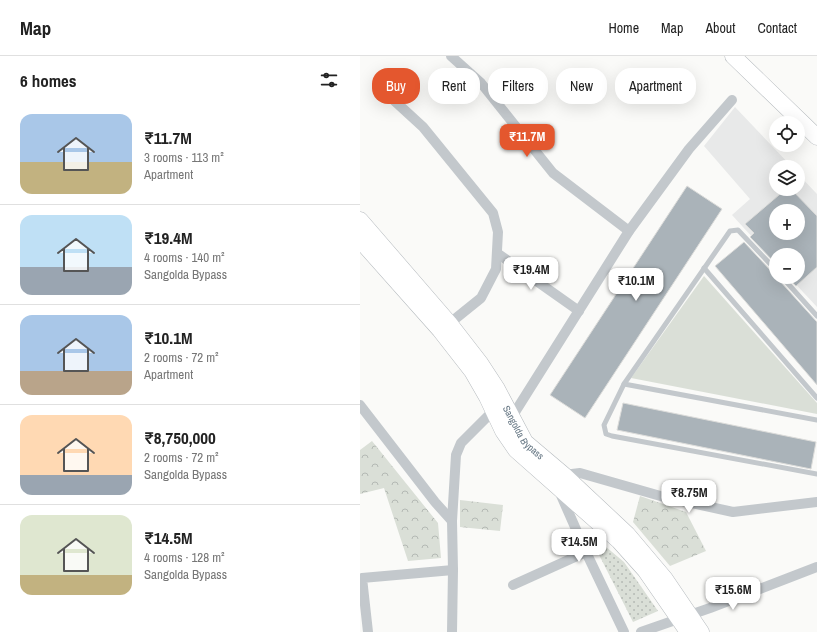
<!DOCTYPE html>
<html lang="en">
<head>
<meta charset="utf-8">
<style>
	:root { --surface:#fff; --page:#f6f6f6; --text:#222; --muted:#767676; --line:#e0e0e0; --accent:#e4572e }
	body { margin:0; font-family:"Archivo Narrow",sans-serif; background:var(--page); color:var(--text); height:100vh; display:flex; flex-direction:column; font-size:15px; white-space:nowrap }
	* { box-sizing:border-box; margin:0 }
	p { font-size:13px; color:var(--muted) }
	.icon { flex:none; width:22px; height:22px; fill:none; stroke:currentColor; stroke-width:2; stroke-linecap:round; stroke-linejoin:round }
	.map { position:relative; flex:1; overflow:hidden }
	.sheet { display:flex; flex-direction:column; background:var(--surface); width:360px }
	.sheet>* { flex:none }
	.top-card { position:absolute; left:12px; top:12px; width:380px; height:36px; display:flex; gap:8px }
	.tools { position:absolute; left:409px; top:60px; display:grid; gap:8px }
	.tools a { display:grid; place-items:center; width:36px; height:36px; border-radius:50%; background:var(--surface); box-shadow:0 4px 16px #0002; font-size:20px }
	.price { position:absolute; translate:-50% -34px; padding:0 9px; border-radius:8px; background:#fff; color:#222; font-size:13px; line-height:26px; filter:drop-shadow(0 1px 2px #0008) }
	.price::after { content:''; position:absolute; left:50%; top:24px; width:12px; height:9px; margin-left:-6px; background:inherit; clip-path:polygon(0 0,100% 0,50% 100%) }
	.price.on { background:var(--accent); color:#fff }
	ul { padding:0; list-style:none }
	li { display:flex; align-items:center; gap:12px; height:100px; padding:0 20px }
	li+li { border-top:1px solid var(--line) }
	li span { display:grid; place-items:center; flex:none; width:112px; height:80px; border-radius:12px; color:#555 }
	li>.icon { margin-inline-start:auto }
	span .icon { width:48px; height:48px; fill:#fffc; stroke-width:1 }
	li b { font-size:17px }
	h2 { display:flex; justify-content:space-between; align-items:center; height:48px; padding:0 20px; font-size:17px }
	.chip { padding:0 14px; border-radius:16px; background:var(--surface); box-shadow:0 4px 16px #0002; font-size:14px; line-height:36px }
	.chip.on { background:var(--accent); color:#fff }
	header { display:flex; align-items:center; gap:24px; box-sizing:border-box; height:56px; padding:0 20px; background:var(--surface); border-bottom:1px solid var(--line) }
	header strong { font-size:19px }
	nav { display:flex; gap:22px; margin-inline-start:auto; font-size:14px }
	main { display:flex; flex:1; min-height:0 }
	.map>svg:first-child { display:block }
	.built { fill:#e8e9e9; fill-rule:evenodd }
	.grass { fill:url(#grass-dots) }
	.forest { fill:url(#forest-crowns) }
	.garden { fill:#dadfd7 }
	.building { fill:#aab3b9; stroke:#dcdcda; fill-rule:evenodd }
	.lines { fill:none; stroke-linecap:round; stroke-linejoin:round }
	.primary-casing { stroke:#b5babe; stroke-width:17 }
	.trunk-casing { stroke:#b4b9bd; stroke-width:17 }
	.service { stroke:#c3c8cc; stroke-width:5 }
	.minor { stroke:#c3c8cc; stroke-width:10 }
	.primary { stroke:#fff; stroke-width:16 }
	.trunk { stroke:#fff; stroke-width:16 }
	.labels { text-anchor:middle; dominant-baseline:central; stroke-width:4; stroke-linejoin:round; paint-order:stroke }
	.street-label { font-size:10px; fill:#657683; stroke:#fff }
</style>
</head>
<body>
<header>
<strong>Map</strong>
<nav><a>Home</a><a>Map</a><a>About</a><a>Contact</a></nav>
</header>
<main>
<section class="sheet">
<h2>6 homes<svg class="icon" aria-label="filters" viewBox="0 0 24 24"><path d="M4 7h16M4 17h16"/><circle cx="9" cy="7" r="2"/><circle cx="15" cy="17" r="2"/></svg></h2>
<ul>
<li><span style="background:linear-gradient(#a9c7e8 60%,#c2b280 0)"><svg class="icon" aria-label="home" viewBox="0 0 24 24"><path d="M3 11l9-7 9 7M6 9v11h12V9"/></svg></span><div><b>₹11.7M</b><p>3 rooms · 113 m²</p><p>Apartment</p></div></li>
<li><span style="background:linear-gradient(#bfe0f5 65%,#9aa5b1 0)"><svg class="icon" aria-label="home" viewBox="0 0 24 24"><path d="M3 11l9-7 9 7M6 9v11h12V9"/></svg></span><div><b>₹19.4M</b><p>4 rooms · 140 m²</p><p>Sangolda Bypass</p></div></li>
<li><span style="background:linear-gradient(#a9c7e8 70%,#b9a48a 0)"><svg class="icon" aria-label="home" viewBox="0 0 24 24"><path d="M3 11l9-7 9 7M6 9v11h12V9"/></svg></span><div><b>₹10.1M</b><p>2 rooms · 72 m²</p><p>Apartment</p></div></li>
<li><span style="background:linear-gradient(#ffd9b3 75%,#9aa5b1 0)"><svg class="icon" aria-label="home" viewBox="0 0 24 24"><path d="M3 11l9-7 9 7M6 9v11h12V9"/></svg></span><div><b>₹8,750,000</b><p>2 rooms · 72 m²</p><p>Sangolda Bypass</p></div></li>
<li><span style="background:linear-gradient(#dfe7d0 75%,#c2b280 0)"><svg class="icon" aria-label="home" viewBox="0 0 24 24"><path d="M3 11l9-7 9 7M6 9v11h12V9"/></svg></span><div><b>₹14.5M</b><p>4 rooms · 128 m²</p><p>Sangolda Bypass</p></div></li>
</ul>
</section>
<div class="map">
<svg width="457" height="576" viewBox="0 0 457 576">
	<defs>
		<pattern id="grass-dots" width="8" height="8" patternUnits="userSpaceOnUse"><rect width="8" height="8" fill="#dadfd7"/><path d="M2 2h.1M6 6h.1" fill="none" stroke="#b4b9b4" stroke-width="1.8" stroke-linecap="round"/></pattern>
		<pattern id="forest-crowns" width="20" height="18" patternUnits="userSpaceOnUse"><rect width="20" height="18" fill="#dadfd7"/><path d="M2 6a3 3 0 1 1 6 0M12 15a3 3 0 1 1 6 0" fill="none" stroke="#b4b9b4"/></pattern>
	</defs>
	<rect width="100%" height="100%" fill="#fafaf8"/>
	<path class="built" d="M375,51L432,111H416V133H438V118L457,138V251L429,221H438V199H416V207L372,159L390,143L344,90ZM416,155H438V177H416Z"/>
	<polygon class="grass" points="227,475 264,506 298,555 273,566"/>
	<g class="forest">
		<polygon points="12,385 78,467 81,502 48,505 24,432 0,438 0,394"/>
		<polygon points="280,440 326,456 346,495 310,510 273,466"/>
		<polygon points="100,444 143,449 140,475 100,471"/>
	</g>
	<polygon class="garden" points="344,220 457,347 457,358 271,322"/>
	<g class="building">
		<polygon points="327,130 362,153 225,362 190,339"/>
		<path d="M426,133H431L457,160V211L436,230L427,221H438V199H416V208L390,181L394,177L385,168ZM416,155H438V177H416Z"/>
		<polygon points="384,186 413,217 416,218 416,221 418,221 419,224 457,266 457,329 355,210"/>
		<polygon points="263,347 456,386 451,413 257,374"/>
	</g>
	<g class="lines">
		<defs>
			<g id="primary">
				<path id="s1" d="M0,164L89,267L120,307L137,333L165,386L204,419L267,478L305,523L341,576"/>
			</g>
			<g id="trunk">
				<polyline points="373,0 457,81"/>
				<polyline points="0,184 80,274 112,315 127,341 143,375 156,394 259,485 285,514 328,576"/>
			</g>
		</defs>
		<use href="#primary" class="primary-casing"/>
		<use href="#trunk" class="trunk-casing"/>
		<g class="service">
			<polyline points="344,212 457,342"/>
			<polyline points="416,214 378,174 370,175 264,328 244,369 246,378 252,380 457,418"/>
			<polyline points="422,221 457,260"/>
			<polyline points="264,328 457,364"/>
		</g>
		<g class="minor">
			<polyline points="91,0 121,27 193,117 269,175"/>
			<polyline points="27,38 63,71 133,157 138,176 136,213 121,242 85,271"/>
			<polyline points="137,197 219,255"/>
			<polyline points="0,349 75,446 92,465"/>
			<polyline points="150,364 269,175 329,93 372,44"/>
			<polyline points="203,420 204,419 220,417 304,441 373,456 457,446"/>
			<polyline points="200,437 226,496 264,576"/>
			<polyline points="153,529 226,496"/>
			<polyline points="8,576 2,522 93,514"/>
			<polyline points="92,576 93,514 92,465 96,399 101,387 133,355"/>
			<polyline points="281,576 350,552 457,511"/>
		</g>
		<use href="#primary" class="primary"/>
		<use href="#trunk" class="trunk"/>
	</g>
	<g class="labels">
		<g class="street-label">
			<text stroke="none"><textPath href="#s1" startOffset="269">Sangolda Bypass</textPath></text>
		</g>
	</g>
</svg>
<div class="tools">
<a><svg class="icon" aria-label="locate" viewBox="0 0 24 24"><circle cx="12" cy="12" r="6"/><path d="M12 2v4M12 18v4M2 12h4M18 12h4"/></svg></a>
<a><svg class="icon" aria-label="layers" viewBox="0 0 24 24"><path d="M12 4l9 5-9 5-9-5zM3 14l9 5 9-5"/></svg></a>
<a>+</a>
<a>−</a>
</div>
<b class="price on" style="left:167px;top:102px">₹11.7M</b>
<b class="price" style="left:171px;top:235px">₹19.4M</b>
<b class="price" style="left:276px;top:246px">₹10.1M</b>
<b class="price" style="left:329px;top:458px">₹8.75M</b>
<b class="price" style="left:219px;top:507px">₹14.5M</b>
<b class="price" style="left:373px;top:555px">₹15.6M</b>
<div class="top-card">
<a class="chip on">Buy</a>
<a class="chip">Rent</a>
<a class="chip">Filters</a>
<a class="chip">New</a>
<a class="chip">Apartment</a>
</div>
</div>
</main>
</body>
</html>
